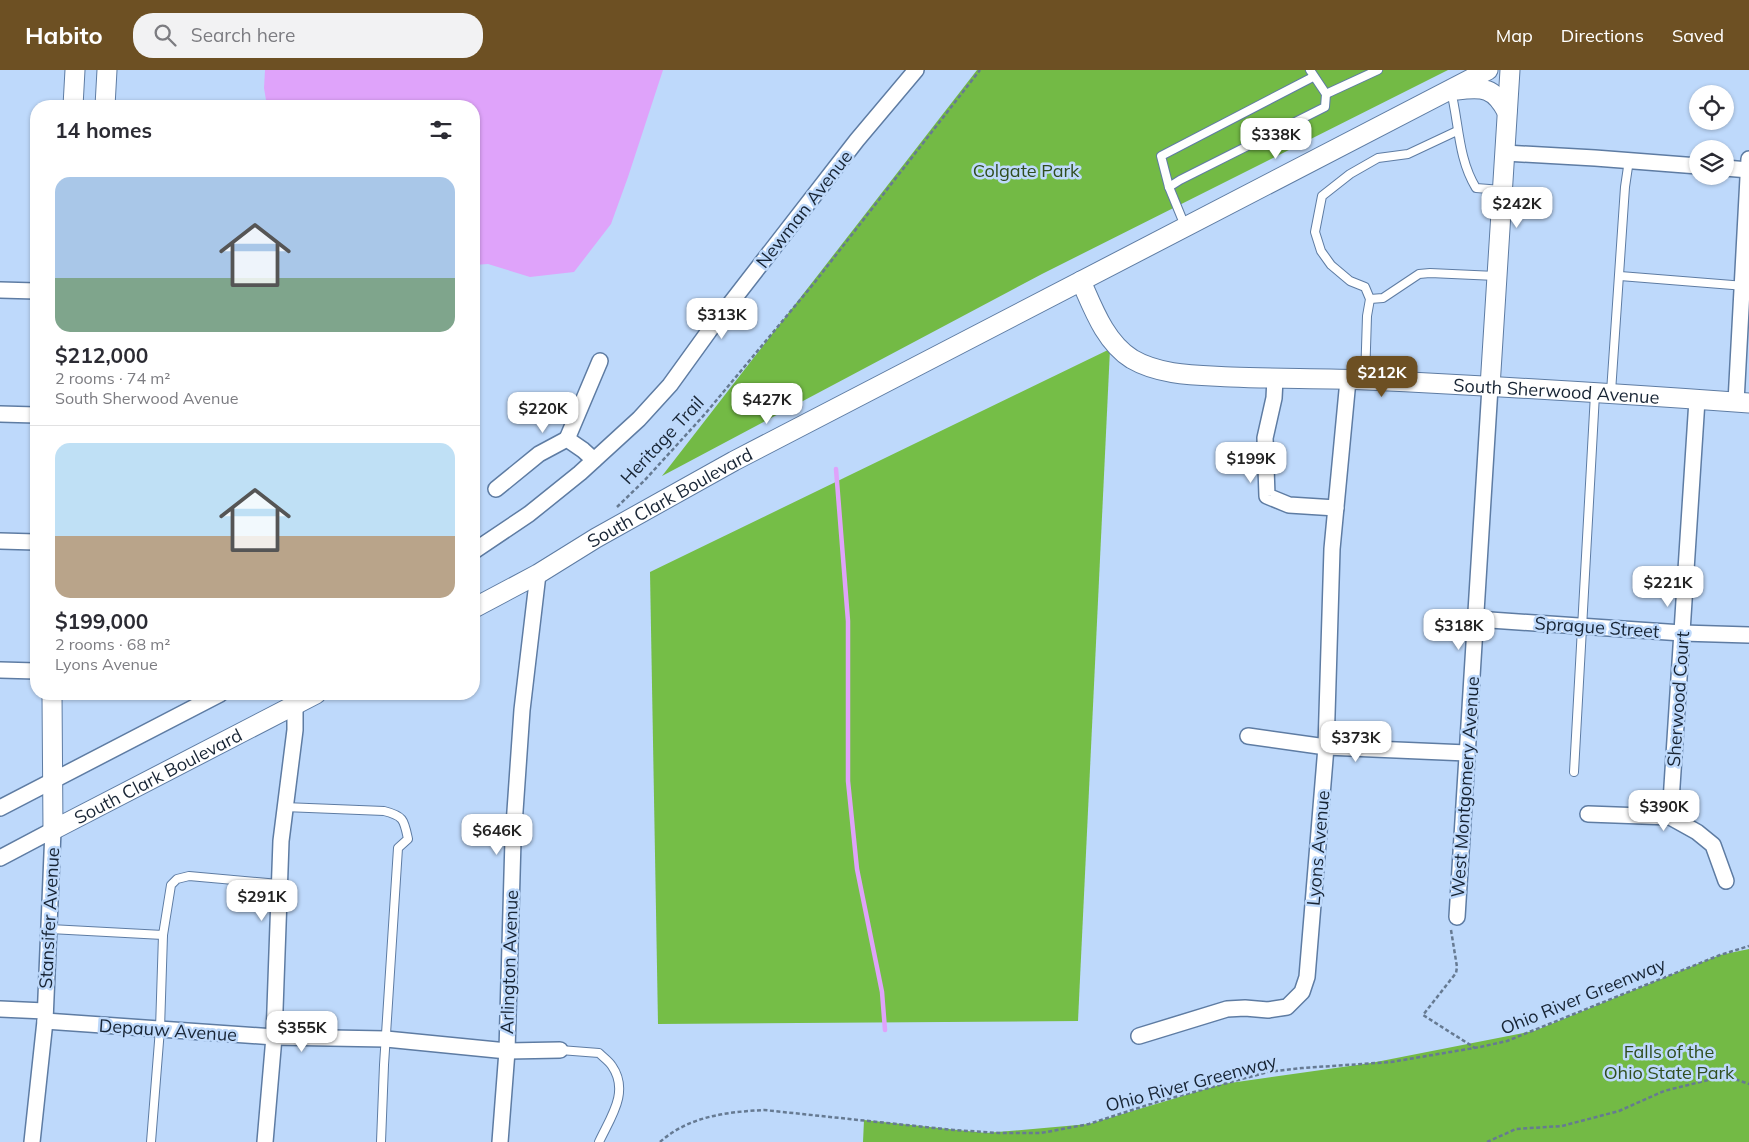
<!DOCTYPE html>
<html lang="en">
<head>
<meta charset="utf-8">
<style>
	:root { --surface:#fff; --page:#f2f2f3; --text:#2b2b33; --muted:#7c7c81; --line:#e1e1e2; --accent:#6d5023 }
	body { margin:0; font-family:Mulish,sans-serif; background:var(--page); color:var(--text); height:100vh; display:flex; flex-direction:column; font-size:19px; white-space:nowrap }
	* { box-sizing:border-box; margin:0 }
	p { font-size:16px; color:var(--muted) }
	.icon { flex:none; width:28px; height:28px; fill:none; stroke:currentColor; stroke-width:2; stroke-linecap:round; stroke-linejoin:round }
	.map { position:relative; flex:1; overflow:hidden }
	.panel { position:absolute; left:30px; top:30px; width:450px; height:600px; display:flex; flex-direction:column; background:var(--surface); border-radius:20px; box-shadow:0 1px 4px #0004 }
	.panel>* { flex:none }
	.fabs { position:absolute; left:1689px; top:15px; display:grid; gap:10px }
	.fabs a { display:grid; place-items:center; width:45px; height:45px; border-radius:50%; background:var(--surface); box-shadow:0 1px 4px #0004; font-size:25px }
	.price { position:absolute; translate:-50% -42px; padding:0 11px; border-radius:10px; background:#fff; color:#222; font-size:16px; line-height:32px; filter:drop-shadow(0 1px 2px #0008) }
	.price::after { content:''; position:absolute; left:50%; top:30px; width:15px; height:11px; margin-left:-8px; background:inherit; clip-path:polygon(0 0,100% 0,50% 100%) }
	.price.selected { background:var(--accent); color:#fff }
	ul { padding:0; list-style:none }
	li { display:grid; align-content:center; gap:10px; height:265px; padding:0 25px }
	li+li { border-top:1px solid var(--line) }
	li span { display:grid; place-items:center; height:155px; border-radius:15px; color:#555 }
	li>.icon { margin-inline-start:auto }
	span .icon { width:90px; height:90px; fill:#fffc; stroke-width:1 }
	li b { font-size:21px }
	h2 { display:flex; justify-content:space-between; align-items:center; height:60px; padding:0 25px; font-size:21px }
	header { display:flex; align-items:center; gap:30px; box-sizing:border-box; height:70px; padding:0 25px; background:var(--accent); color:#fff }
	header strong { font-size:24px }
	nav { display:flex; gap:28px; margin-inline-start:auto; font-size:18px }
	.search { width:350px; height:45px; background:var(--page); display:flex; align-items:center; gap:12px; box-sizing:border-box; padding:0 18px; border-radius:20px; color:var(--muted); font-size:19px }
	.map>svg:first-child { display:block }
	.green { fill:#73ba45 }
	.forest { fill:#75be47 }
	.water { fill:#dfa3fa }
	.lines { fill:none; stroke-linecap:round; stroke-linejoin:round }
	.stream { stroke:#dfa3fa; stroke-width:4.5 }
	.service-casing { stroke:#5e7ca3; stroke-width:10 }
	.minor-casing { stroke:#5e7ca3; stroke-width:18 }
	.tertiary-casing { stroke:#5e7ca3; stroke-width:21 }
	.path { stroke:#667a92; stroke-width:2.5; stroke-dasharray:4 2.5; stroke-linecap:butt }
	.service { stroke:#fff; stroke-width:8 }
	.minor { stroke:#fff; stroke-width:15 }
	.tertiary { stroke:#fff; stroke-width:19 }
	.labels { text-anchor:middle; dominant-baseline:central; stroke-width:5; stroke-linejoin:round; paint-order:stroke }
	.park-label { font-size:18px; fill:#304d1f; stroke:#bed9fb }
	.street-label { font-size:18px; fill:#172434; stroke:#bed9fb }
</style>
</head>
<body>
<header>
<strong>Habito</strong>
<div class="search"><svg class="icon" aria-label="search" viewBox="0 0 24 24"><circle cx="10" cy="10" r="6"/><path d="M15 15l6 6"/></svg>Search here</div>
<nav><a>Map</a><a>Directions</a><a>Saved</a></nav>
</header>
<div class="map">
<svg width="1749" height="1072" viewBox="0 0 1749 1072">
	<rect width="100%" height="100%" fill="#bed9fb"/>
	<g class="green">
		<polygon points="977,0 1448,0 1042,204 662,406"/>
		<polygon points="1749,879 1749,1072 863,1072 864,1050 986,1063 1089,1054 1223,1014 1371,993 1534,961 1720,885"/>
	</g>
	<polygon class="forest" points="1110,279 1078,951 658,954 650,502"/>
	<polygon class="water" points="265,0 663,0 628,107 611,154 574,202 530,207 488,194 474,195 474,36 267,36 264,18"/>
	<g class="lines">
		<polyline class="stream" points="836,399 848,551 848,711 857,799 882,922 885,960"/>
		<defs>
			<g id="service">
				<path d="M1451,21C1459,53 1458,89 1476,118L1502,120"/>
				<polyline points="1326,24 1378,0"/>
				<polyline points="1169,117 1180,110 1325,37 1326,24 1310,0"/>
				<polyline points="1185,156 1169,117 1161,86 1313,7"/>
				<polyline points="1620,206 1745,216"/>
				<polyline points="1370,229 1383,228 1419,204 1430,203 1496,206"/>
				<polyline points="1365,310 1367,246 1370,229 1365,217 1350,211 1331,195 1321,181 1315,162 1322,126 1350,104 1378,88 1408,84 1457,61"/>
				<polyline points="1611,322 1625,117 1629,90"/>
				<polyline points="1574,702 1595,324"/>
				<path d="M284,737L384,741C404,746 404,750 408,769L398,778L384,995L381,1072"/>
				<polyline points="50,859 163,865 171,815 177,809 189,806 279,814"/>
				<path d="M560,980L599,983C603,987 609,991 612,996C630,1022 610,1048 599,1072"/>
				<polyline points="151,1072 160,959 163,865"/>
			</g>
			<g id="minor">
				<polyline points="1505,83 1595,88 1698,96"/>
				<polyline points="1725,98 1749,100"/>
				<polyline points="0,220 36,221"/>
				<polyline points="1275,309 1274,328 1265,368 1267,426 1289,435 1336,438"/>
				<polyline points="1736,332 1749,89"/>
				<polyline points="0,344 36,345"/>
				<polyline points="567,369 600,291"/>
				<polyline points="496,419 539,384 567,369 583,380 594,390"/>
				<polyline points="0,471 36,472"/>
				<polyline points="474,481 529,444 580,403 639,349 670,315 709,261 857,70 916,0"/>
				<polyline points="1476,549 1682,563 1749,565"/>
				<polyline points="0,600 36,601"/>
				<polyline points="1248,666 1326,677 1467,683"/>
				<polyline points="0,738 220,624"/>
				<polyline points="1588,744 1670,747 1697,762 1713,775 1726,811"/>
				<polyline points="1670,747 1697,330"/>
				<polyline points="0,788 53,760 45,951 32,1072"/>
				<polyline points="1457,847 1490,317"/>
				<polyline points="0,939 45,941"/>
				<polyline points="45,951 274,967 386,969 507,981 560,980"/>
				<polyline points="1139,966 1227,939 1245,938 1268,940 1287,937 1302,922 1307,907 1326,677 1332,479 1348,310"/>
				<polyline points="265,1072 274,967 281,771 295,660 295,635 298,625"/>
				<polyline points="500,1072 507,981 513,770 522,640 538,504"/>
			</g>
			<g id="tertiary">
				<path d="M1457,20C1483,17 1494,17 1507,42"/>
				<polyline points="73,36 75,0"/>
				<polyline points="105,36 107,0"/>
				<path id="s1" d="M1081,211C1093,238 1105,272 1132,289C1161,306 1198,305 1231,307C1277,309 1322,308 1367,310C1495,316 1622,324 1749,333"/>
				<polyline points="1490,317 1510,0"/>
				<path id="s2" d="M474,538L538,504L596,468L734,391L1488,0"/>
				<path id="s3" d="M52,624L53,760L316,624"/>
			</g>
		</defs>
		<use href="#service" class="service-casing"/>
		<use href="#minor" class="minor-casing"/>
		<use href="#tertiary" class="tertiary-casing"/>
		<g class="path">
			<polyline points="617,437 644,411 705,344 815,212 980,0"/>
			<polyline points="1451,860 1457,897 1456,903 1423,945 1475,978"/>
			<path d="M660,1072C689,1046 727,1042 764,1040L954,1060L999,1063H1041L1089,1054L1157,1032L1268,1002L1302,998L1391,992L1480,977L1507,971L1720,885L1749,876"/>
			<polyline points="1487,1072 1516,1059 1562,1056 1619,1041 1664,1021 1700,1012 1726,1006 1749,1014"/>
		</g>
		<use href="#service" class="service"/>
		<use href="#minor" class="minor"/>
		<use href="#tertiary" class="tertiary"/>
	</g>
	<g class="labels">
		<g class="park-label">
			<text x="1026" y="100">Colgate Park</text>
			<text x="1669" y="981">Falls of the<tspan x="1669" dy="21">Ohio State Park</tspan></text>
		</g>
		<g class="street-label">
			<text transform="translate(804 139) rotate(-52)">Newman Avenue</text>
			<text stroke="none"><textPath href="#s1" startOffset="522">South Sherwood Avenue</textPath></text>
			<text transform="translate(662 370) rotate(-47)">Heritage Trail</text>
			<text stroke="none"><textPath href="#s2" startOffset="225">South Clark Boulevard</textPath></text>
			<text transform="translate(1597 557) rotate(4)">Sprague Street</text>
			<text transform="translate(1678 629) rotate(-86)">Sherwood Court</text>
			<text stroke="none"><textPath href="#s3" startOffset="254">South Clark Boulevard</textPath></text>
			<text transform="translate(1465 717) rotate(-86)">West Montgomery Avenue</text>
			<text transform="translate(1318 778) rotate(-85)">Lyons Avenue</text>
			<text transform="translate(49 848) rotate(-87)">Stansifer Avenue</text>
			<text transform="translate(509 892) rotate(-88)">Arlington Avenue</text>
			<text transform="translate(1583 926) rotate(-22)">Ohio River Greenway</text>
			<text transform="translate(168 960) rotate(4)">Depauw Avenue</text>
			<text transform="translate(1191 1013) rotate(-15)">Ohio River Greenway</text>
		</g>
	</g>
</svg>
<div class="fabs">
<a><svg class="icon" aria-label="locate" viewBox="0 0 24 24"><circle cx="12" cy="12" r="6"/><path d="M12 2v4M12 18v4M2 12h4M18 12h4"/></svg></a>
<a><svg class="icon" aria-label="layers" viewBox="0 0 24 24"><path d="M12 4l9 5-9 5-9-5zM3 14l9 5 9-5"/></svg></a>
</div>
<b class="price" style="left:1276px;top:90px">$338K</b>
<b class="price" style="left:1517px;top:159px">$242K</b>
<b class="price" style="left:722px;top:270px">$313K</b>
<b class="price selected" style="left:1382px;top:328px">$212K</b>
<b class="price" style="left:767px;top:355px">$427K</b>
<b class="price" style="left:543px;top:364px">$220K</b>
<b class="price" style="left:1251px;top:414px">$199K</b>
<b class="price" style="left:1668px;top:538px">$221K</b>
<b class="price" style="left:1459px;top:581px">$318K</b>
<b class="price" style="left:1356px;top:693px">$373K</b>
<b class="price" style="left:1664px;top:762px">$390K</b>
<b class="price" style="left:497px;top:786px">$646K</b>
<b class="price" style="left:262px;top:852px">$291K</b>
<b class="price" style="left:302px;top:983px">$355K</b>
<section class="panel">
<h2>14 homes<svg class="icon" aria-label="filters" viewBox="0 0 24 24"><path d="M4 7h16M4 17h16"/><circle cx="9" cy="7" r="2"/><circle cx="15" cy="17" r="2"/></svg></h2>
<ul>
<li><span style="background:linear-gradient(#a9c7e8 65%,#7fa58c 0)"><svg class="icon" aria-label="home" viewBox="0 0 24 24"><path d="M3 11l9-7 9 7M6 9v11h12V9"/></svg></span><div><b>$212,000</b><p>2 rooms · 74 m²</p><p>South Sherwood Avenue</p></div></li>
<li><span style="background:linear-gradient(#bfe0f5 60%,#b9a48a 0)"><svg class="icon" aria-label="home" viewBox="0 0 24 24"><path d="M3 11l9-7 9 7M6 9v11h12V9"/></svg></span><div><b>$199,000</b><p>2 rooms · 68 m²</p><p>Lyons Avenue</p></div></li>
</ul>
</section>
</div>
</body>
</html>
